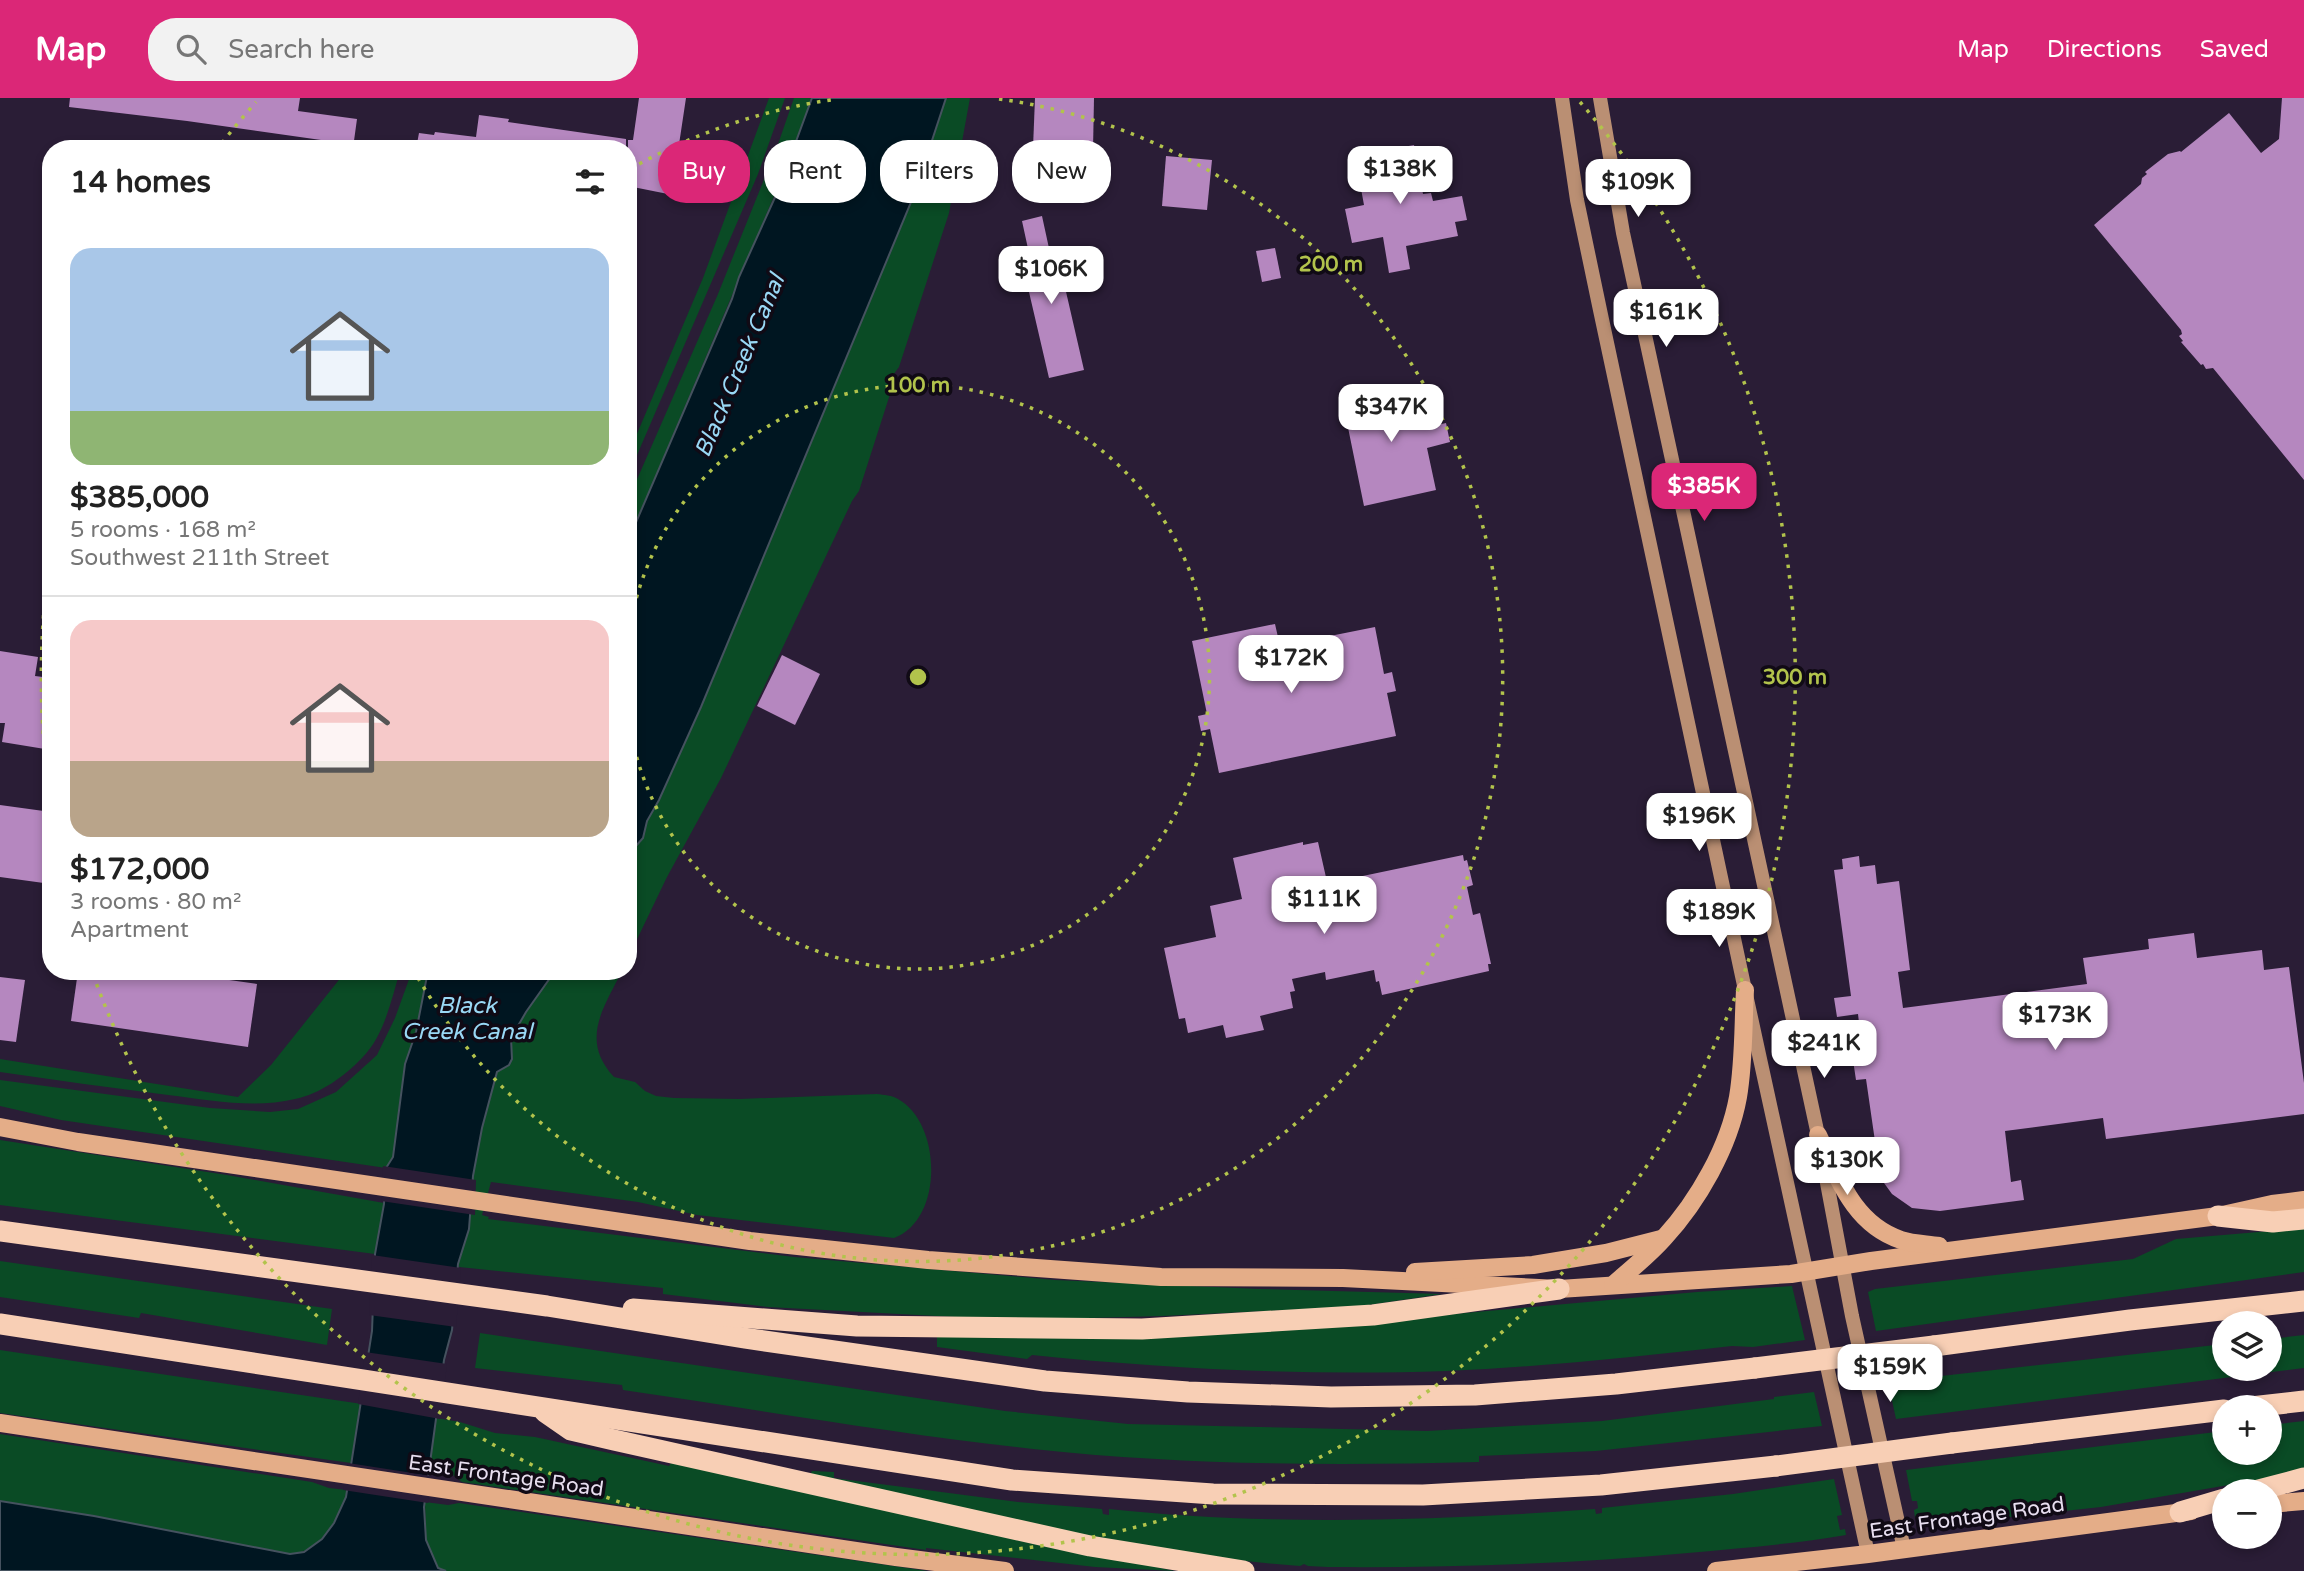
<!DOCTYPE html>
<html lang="en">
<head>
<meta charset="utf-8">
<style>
	:root { --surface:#fff; --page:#f2f2f2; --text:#222; --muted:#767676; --line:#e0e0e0; --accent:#db2777 }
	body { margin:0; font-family:"Varela Round",sans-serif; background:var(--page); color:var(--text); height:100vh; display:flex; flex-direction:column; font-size:26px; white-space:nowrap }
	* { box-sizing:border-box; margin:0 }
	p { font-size:23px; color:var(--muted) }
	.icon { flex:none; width:38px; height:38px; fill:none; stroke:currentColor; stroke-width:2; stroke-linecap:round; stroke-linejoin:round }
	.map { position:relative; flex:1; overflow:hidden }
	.sheet { position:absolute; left:42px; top:42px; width:595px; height:840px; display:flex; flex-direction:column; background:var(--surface); border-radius:28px; box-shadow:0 4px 10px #0003 }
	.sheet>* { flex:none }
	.guide { position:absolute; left:658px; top:42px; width:665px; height:63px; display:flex; gap:14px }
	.fabs { position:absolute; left:2212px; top:1213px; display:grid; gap:14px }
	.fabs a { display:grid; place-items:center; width:70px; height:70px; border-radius:50%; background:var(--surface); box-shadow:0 4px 10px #0003; font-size:35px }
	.price { position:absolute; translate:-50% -60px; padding:0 16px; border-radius:14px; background:#fff; color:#222; font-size:23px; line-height:46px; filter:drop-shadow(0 2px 4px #0008) }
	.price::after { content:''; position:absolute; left:50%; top:42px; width:21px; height:16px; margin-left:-10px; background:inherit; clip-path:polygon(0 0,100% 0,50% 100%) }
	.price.selected { background:var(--accent); color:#fff }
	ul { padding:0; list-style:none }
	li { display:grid; align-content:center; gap:14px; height:371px; padding:0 28px }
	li+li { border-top:2px solid var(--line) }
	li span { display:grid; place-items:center; height:217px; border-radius:21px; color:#555 }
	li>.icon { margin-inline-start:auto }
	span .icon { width:126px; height:126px; fill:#fffc; stroke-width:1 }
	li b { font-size:30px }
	h2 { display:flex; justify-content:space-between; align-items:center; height:84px; padding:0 28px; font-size:30px }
	.pill { padding:0 24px; border-radius:28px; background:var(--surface); box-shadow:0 4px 10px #0003; font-size:24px; line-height:63px }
	.pill.selected { background:var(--accent); color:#fff }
	header { display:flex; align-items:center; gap:42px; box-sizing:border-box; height:98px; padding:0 35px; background:var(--accent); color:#fff }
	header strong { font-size:33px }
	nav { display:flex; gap:38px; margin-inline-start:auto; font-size:24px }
	.search { width:490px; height:63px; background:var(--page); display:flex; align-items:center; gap:18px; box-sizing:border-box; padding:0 24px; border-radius:28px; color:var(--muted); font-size:26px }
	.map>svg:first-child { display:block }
	.green { fill:#0a4b25 }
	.water { fill:#001621; stroke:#45525f; stroke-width:2 }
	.pier { fill:#2a1d36 }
	.building { fill:#b587bf }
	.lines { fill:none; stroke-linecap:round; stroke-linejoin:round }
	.secondary { stroke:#ba8f73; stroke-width:14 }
	.primary { stroke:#e4ad88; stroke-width:18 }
	.highway { stroke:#f8cfb5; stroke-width:21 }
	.highway-bridge { stroke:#f8cfb5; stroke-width:21 }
	.ring { fill:none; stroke:#b2c34c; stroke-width:3.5; stroke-dasharray:3.5 7 }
	.labels { text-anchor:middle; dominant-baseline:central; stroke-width:7; stroke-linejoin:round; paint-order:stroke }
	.street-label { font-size:21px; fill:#e7deef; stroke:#100a15 }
	.water-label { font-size:23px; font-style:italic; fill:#99d8f5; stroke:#100a15 }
	.centre { fill:#b2c34c; stroke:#100a15; stroke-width:3.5 }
	.ring-label { font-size:21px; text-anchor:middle; font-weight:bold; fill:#b2c34c; stroke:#100a15; stroke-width:7; stroke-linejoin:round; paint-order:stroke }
</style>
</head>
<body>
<header>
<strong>Map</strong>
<div class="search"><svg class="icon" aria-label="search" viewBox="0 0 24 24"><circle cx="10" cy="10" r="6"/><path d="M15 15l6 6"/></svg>Search here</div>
<nav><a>Map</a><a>Directions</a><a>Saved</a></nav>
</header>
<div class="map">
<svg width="2304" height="1473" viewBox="0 0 2304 1473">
	<rect width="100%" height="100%" fill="#2a1d36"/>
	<g class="green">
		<polygon points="769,0 785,0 758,76 628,378 628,357 703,180"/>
		<polygon points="794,0 812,0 802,32 628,443 628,402 718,196 777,49"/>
		<path d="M946,0H970L949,115L899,269C892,278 892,279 892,290L859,393L852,403L721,680L667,779L628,860V757L643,740L647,723L659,702L701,609L914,97Z"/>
		<path d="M346,873H400C391,903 384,938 362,960C345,978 320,996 295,1001C255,1011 209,1002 168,997C112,990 56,982 0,974V961L238,999L271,967Z"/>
		<polygon points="412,873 428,873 416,934 405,966 393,1059 386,1070 61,1022 0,1008 0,982 210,1010 270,1014 298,1011 336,994 377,957 395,920"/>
		<path d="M555,873H622C603,911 580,942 614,979L635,984L645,993L656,998L674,1000L740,1001L877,996C884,997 892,997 898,1001C942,1025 944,1122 894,1140L697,1117L638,1104L491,1084L482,1117L489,1119L488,1121L794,1159L1055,1182L1259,1191L1442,1196L1355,1209L1162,1218L1012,1222L768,1209L663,1196V1190L459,1169L458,1166L469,1131L473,1078L482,1030L497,974L506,969L511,940L526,914Z"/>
		<polygon points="0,1042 227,1077 384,1105 375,1156 0,1107"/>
		<polygon points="2304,1130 2304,1174 1876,1233 1868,1194 1875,1191 2133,1161 2176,1141"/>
		<polygon points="0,1163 332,1211 327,1247 141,1215 139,1220 0,1199"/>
		<path d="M1792,1188L1805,1242L1753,1249L1732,1248C1637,1259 1541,1269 1446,1273C1308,1278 1169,1271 1032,1257L1027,1261L937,1249V1238L1377,1223L1697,1194Z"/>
		<path d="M480,1235L1005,1313L1128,1326L1427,1333L1602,1323L1774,1301V1299L1814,1294L1822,1328L1596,1353L1479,1358V1364C1330,1368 1181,1367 1033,1351C896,1336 760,1312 623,1292L622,1287L475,1270Z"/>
		<polygon points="2304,1237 2304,1270 1896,1321 1888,1284 2224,1246 2224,1270 2270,1270 2270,1241"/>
		<polygon points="0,1252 362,1306 351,1365 0,1315"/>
		<polygon points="436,1320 460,1324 495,1335 535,1339 669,1368 671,1365 1175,1473 1095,1469 926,1450 926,1452 462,1384 453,1377 429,1374"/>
		<polygon points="2304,1323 2304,1374 2101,1409 1929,1428 1927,1417 1915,1420 1914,1412 1918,1410 1917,1403 1912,1403 1906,1372 2224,1333 2224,1354 2270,1354 2270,1327"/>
		<path d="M0,1336L312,1384L329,1390L347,1392C343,1420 320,1455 290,1456L94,1418L0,1403Z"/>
		<path d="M812,1373L834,1374V1380L1018,1404L1102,1411L1103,1416L1109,1417V1411C1268,1428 1436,1423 1595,1411L1596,1416L1602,1415V1410L1733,1396L1834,1381L1842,1417L1837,1418L1840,1432L1845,1431L1846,1437C1794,1446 1741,1450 1688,1455C1568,1466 1448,1470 1328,1469L1308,1468L1304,1466L1300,1468C1134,1456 972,1412 810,1377Z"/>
		<polygon points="425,1404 448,1407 459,1405 928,1473 446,1473 438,1470 426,1442"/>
	</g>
	<g class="water">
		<polygon points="812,0 946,0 914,97 701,609 659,702 647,723 643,740 628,757 628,443 732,201 739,179 777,95"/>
		<polygon points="428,873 555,873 526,914 511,940 512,961 509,967 497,974 482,1030 473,1078 469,1131 458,1166 452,1232 444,1262 424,1409 426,1442 438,1470 446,1473 0,1473 0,1403 94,1418 290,1456 304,1454 322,1441 334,1425 346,1399 372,1233 375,1156 384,1106 386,1070 393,1059 405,966 416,934"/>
	</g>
	<g class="pier">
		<polygon points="383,1068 476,1082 475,1117 381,1103"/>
		<polygon points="372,1157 461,1170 456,1229 369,1217"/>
		<polygon points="365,1254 447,1266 440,1321 358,1306"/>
		<polygon points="348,1365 432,1378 428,1405 343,1392"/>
	</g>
	<g class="building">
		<polygon points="70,0 300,0 298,13 357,21 353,50 320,45 321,42 187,23 69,9"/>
		<polygon points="639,0 686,0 675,73 682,74 678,98 628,88 628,42 633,42"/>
		<polygon points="1035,0 1094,0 1093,52 1033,50"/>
		<polygon points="2282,0 2304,0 2304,382 2213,270 2206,271 2203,266 2201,267 2181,244 2183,243 2179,238 2182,236 2181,232 2094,127 2141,86 2142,80 2147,76 2145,74 2168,56 2180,53 2181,54 2229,15 2261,55 2279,41"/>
		<polygon points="479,17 509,21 508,24 626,41 626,51 416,51 419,35 434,37 435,34 476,39"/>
		<polygon points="1414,47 1423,96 1431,95 1433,103 1462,98 1467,122 1455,124 1458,138 1406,148 1410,171 1389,175 1383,139 1352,145 1345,111 1364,107 1355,58"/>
		<polygon points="1166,58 1212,62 1207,112 1162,108"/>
		<polygon points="1042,118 1057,187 1064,185 1084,272 1049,280 1029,194 1037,192 1022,123"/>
		<polygon points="1275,150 1281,180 1262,184 1256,153"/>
		<polygon points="1394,286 1395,292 1414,288 1423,330 1446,325 1450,344 1427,350 1436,392 1364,408 1343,305 1356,302 1354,294"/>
		<polygon points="1275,526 1280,548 1375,529 1384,576 1392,574 1396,593 1387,595 1396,638 1219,675 1210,631 1201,633 1198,618 1207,616 1192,543"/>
		<polygon points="0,553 38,559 35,578 51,580 51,652 2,644 5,625 0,625"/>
		<polygon points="782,557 820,576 795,627 757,608"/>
		<polygon points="0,707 51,714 51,786 0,779"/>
		<polygon points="1303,744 1303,747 1318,744 1330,797 1361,790 1358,779 1463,757 1464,763 1467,762 1473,787 1467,789 1473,817 1480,815 1491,866 1488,866 1489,873 1382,897 1379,883 1376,884 1374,872 1326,882 1325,874 1292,881 1295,893 1290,894 1293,910 1260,918 1264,932 1226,940 1223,927 1188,935 1185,920 1179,921 1164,850 1216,839 1210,808 1242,801 1233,760"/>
		<polygon points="1859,758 1860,769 1875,767 1877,786 1899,783 1910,872 1898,874 1903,910 2087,886 2083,860 2149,851 2148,841 2194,835 2197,860 2262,852 2264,872 2289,869 2304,985 2304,1016 2106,1041 2103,1020 2005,1033 2011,1084 2021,1082 2024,1102 1940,1113 1912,1110 1892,1096 1884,1085 1879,1071 1866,981 1856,982 1853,962 1863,960 1858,916 1837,919 1834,900 1851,898 1834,772 1843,771 1842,761"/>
		<polygon points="78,873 165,873 257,886 248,949 71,923"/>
		<polygon points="0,879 25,882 16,944 0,942"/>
	</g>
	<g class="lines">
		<g class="secondary">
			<polyline points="1562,0 1577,102 1600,212 1745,892 1868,1456"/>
			<polyline points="1600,0 1623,135 1818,1037 1852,1218 1904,1451"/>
		</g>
		<g class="primary">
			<polyline points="0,1029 78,1044 750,1143 928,1162 1161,1179 1343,1180 1559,1191 1791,1176 1871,1163 2218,1118 2272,1106 2304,1102"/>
			<path d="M1818,1037C1838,1079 1853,1126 1901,1142C1913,1146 1927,1146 1939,1148"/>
			<polyline points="1415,1174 1533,1167 1606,1155 1661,1141"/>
			<path d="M1613,1187C1630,1172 1649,1157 1664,1140C1698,1103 1729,1049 1738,999C1744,964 1743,928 1745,892"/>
			<polyline points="0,1325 896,1459 1005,1473"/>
			<polyline points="2270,1406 2304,1403"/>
			<polyline points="1716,1473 1868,1456 2191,1413"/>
		</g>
		<g class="highway">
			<polyline points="2218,1118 2273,1124 2304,1121"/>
			<polyline points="0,1133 547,1208 744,1240 1045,1283 1188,1294 1331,1299 1475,1297 1616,1286 1755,1270"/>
			<polyline points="633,1211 857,1228 1142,1231 1373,1217 1559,1191"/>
			<polyline points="0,1226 1012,1382 1213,1396 1423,1397 1601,1387 1776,1368"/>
			<polyline points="1934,1248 2130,1222 2304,1203"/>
			<polyline points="2251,1309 2304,1303"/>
			<polyline points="545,1314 571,1332 614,1342 1090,1448 1244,1473"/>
			<polyline points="1952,1345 2224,1312"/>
			<polyline points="2255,1393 2304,1380"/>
			<polyline points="2180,1414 2224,1401"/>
		</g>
		<g class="highway-bridge">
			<polyline points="1755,1270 1934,1248"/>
			<polyline points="1776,1368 1952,1345"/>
		</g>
	</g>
	<g class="ring">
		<path d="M628 541A292 292 0 1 1 628 617"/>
		<path d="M630 71A584 584 0 0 1 837 1M999 1A584 584 0 1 1 415 875"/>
		<path d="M51 709A877 877 0 0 1 51 449M222 45A877 877 0 0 1 256 4M1580 4A877 877 0 1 1 94 879"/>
	</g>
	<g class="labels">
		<g class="street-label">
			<text transform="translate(506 1378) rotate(8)">East Frontage Road</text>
			<text transform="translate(1967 1420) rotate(-8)">East Frontage Road</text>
		</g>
		<g class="water-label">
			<text transform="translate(740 268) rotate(-67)">Black Creek Canal</text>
			<text x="467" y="908">Black<tspan x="467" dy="26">Creek Canal</tspan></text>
		</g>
	</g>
	<circle cx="918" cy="579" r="10" class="centre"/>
	<g class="ring-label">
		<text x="1331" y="173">200 m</text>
		<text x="918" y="294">100 m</text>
		<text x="1795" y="586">300 m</text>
	</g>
</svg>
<div class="fabs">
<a><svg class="icon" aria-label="layers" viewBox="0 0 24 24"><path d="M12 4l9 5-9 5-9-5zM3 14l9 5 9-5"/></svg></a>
<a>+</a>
<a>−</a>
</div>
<b class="price" style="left:1400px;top:108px">$138K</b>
<b class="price" style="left:1638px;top:121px">$109K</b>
<b class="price" style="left:1051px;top:208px">$106K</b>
<b class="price" style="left:1666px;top:251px">$161K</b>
<b class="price" style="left:1391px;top:346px">$347K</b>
<b class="price selected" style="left:1704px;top:425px">$385K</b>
<b class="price" style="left:1291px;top:597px">$172K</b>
<b class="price" style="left:1699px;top:755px">$196K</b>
<b class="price" style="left:1324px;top:838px">$111K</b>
<b class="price" style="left:1719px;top:851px">$189K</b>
<b class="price" style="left:2055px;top:954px">$173K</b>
<b class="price" style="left:1824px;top:982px">$241K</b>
<b class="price" style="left:1847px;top:1099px">$130K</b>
<b class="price" style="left:1890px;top:1306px">$159K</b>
<div class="guide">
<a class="pill selected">Buy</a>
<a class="pill">Rent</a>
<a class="pill">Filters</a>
<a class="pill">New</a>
</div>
<section class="sheet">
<h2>14 homes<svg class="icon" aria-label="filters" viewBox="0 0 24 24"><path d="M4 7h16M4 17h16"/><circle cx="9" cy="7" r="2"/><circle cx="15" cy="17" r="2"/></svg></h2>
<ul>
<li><span style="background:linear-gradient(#a9c7e8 75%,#8fb573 0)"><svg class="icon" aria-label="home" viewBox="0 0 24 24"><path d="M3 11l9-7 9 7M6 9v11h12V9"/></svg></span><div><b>$385,000</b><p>5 rooms · 168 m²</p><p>Southwest 211th Street</p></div></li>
<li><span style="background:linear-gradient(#f6c9c9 65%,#b9a48a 0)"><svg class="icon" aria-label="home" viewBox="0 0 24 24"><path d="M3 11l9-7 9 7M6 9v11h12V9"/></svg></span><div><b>$172,000</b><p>3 rooms · 80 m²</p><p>Apartment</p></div></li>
</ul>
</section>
</div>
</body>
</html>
